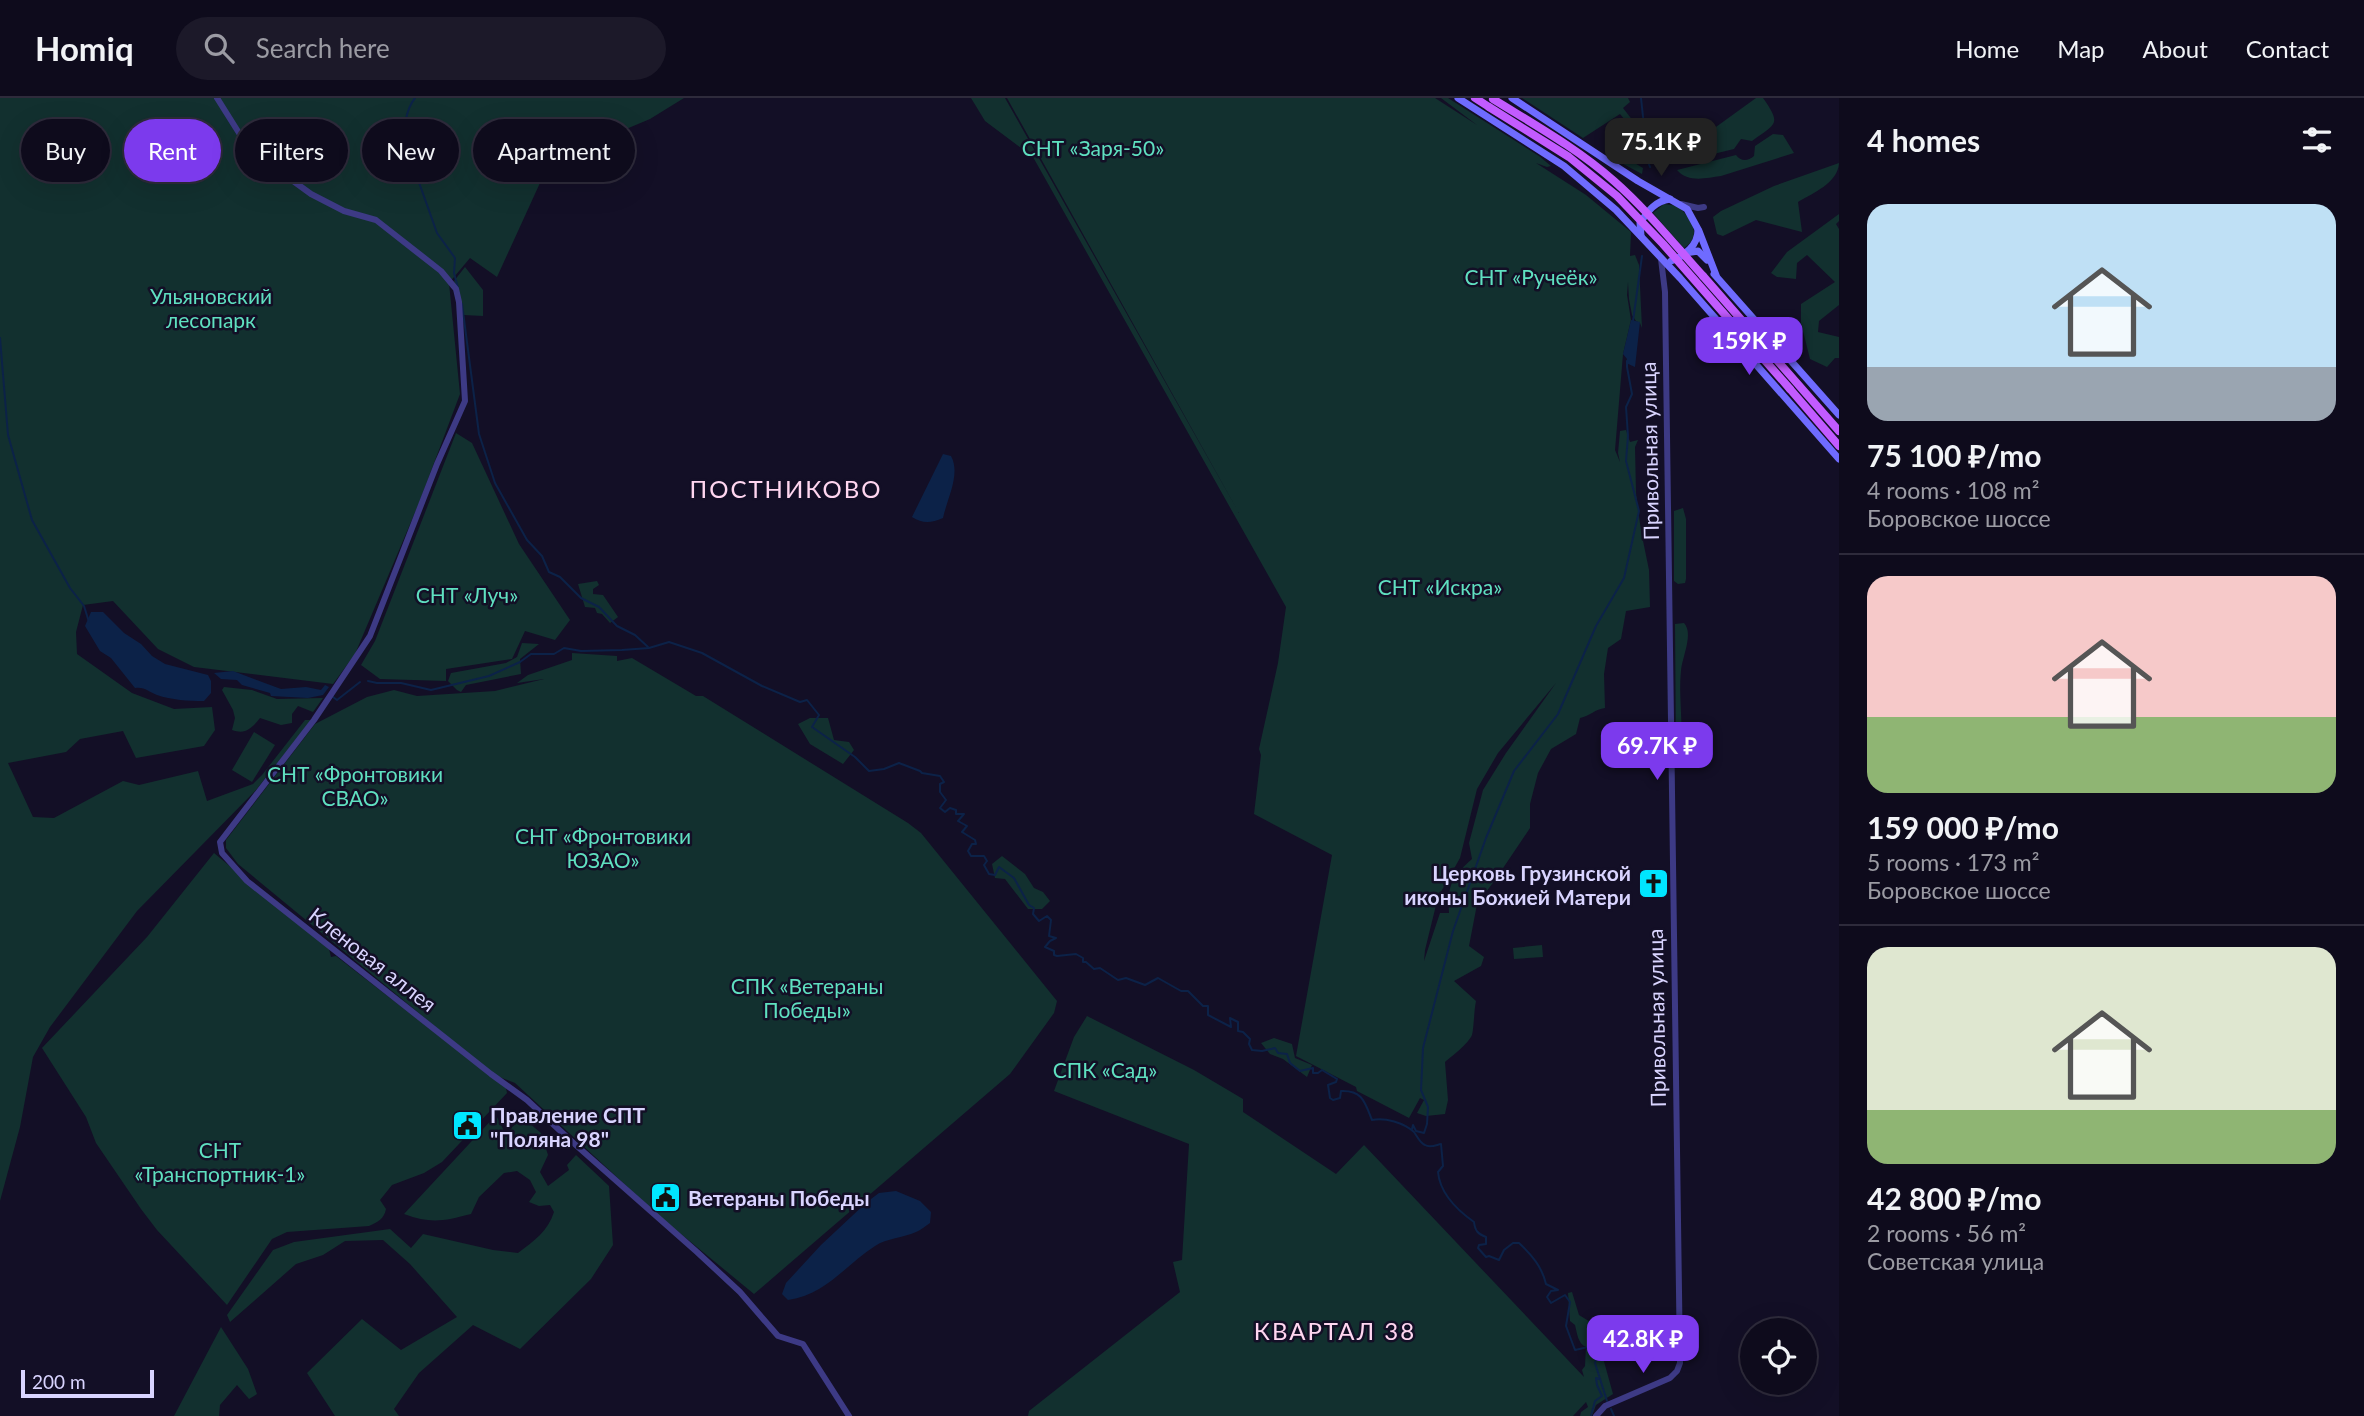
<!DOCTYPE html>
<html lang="en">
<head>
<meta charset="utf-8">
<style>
	:root { --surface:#0e0b1c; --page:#1c1929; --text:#f1f3f6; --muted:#9b9ba3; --line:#2e2b3b; --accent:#7c3aed }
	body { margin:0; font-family:Lato,sans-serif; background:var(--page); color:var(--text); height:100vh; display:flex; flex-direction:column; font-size:26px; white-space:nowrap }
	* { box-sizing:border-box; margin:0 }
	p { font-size:23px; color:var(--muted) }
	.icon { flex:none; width:38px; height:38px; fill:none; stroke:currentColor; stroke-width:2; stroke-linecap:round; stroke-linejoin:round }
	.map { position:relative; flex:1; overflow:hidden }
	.sheet { display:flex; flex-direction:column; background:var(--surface); width:525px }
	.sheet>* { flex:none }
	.hud { position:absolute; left:21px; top:21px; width:665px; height:63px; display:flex; gap:14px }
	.buttons { position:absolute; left:1740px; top:1220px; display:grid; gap:14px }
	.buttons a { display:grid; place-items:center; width:77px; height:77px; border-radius:50%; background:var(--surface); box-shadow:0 7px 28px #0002,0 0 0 2px var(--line); font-size:35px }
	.scale { position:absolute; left:21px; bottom:18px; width:133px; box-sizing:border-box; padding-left:7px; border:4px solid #d9d4ff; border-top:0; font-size:19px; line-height:24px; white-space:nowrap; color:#d9d4ff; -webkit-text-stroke:5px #130f26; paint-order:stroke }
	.price { position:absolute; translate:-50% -60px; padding:0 16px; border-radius:14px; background:var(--accent); color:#fff; font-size:23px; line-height:46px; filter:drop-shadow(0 2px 4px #0008) }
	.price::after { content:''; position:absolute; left:50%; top:42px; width:21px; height:16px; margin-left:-10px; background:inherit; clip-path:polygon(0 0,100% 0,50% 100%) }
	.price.active { background:#222; color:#fff }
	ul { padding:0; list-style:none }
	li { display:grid; align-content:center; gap:14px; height:371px; padding:0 28px }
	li+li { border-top:2px solid var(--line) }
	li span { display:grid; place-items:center; height:217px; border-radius:21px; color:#555 }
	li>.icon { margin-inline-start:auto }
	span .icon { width:126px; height:126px; fill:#fffc; stroke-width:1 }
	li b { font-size:30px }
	h2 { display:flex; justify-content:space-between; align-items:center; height:84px; padding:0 28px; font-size:30px }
	.chip { padding:0 24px; border-radius:32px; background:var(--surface); box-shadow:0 7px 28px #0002,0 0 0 2px var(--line); font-size:24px; line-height:63px }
	.chip.active { background:var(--accent); color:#fff }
	header { display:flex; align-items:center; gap:42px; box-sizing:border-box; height:98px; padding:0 35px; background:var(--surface); border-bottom:2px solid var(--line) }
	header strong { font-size:33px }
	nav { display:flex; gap:38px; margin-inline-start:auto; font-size:24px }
	.search { width:490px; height:63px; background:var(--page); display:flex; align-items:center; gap:18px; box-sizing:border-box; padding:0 24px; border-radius:38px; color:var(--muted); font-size:26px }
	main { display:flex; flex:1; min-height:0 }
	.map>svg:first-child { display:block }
	.green { fill:#12302f; fill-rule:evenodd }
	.water { fill:#0c2248 }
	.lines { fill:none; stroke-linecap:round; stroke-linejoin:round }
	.stream { stroke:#0c2248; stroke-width:2 }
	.tertiary { stroke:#3d3a85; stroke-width:6 }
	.secondary { stroke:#6f6bff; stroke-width:7 }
	.primary { stroke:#c25bff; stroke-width:8 }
	.primary-bridge { stroke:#c25bff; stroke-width:8 }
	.labels { text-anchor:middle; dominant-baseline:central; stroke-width:5; stroke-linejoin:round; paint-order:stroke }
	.park-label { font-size:21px; fill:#5fe0c0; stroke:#130f26 }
	.street-label { font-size:21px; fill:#d9d4ff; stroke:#130f26 }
	.poi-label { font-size:21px; font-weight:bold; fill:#d9d4ff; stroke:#130f26; text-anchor:start }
	.quarter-label { font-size:24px; letter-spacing:2px; fill:#ffd6f0; stroke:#130f26 }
</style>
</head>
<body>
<header>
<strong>Homiq</strong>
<div class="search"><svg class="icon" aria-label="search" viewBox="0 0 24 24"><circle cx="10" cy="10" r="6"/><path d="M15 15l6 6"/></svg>Search here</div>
<nav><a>Home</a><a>Map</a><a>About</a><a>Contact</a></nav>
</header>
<main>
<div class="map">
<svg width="1839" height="1318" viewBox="0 0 1839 1318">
	<rect width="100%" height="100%" fill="#130f26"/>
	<g class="green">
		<polygon points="0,0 684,0 650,21 550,63 497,179 470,160 449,185 460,296 419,405 355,556 333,586 194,569 158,551 113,503 83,507 76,534 77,556 132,595 174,611 212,609 215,632 204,648 136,660 123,633 80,641 66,654 8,665 33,719 54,720 123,683 139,687 198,673 207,703 253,686 262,677 305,622 311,622 256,692 137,813 50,929 33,959 20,1029 0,1103"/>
		<path d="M971,0H1005L1239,415L1007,0H1435L1477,27L1441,0H1448L1539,58L1551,68L1547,69L1536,65L1586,97L1631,134L1630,158L1635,157L1639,167L1642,230L1640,225L1636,223L1632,217L1629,201L1628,184L1627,197L1631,222L1623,256L1615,352L1620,364L1618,355L1620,333L1626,332L1630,344L1638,342L1635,349L1636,395L1641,433L1649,472L1650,509L1626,513L1621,541L1608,550L1604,576L1605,610C1595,611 1590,618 1580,620L1576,636L1551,651L1538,675L1530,706V730L1495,782L1486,794L1479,796L1469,848L1484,859L1481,868L1454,883L1476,903C1474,912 1474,929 1472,937C1468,946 1452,958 1445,964L1448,1002L1445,1016L1426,1018L1417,1015L1424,1002L1420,1000L1409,1020L1357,993L1356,989L1296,958L1332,757L1254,716L1261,657L1259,651L1278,565L1286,509L1033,59L985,23ZM1556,585L1506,655L1483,692L1469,745L1472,761C1452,779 1447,787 1449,815H1440L1424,863L1425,852L1438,799L1460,760L1477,691L1498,655Z"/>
		<polygon points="1522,0 1628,0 1630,4 1623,10 1644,37 1626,60 1643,70 1642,76 1614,61 1617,56 1620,56 1627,43 1625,41 1635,34 1620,16 1583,40"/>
		<path d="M1756,0H1763C1782,27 1776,25 1752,43L1741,41L1734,51L1697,60L1689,58L1688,51L1691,47Z"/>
		<path d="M1773,36L1783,37L1794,55L1721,78C1706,80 1688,85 1677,72L1736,57C1741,64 1748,63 1754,58L1755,48Z"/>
		<path d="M1839,65C1838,85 1813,95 1798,104L1802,134L1756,122L1723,138L1717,136L1713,119L1721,113L1774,88Z"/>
		<path d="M1664,106L1678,108C1691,121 1703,137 1684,150L1653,115Z"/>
		<polygon points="1839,116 1839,123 1836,126 1839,131 1839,207 1819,223 1818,234 1839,239 1839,260 1835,260 1827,269 1810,261 1801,225 1801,206 1835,184 1807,157 1797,165 1796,181 1777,179 1771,175 1787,154"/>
		<polygon points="465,169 483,192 483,218 464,217 454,183"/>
		<polygon points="456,335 472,345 519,446 570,522 555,542 525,533 512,561 446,571 446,583 380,581 361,567 375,543"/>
		<polygon points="1683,410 1686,421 1686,481 1685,485 1678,486 1674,483 1674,413"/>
		<polygon points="597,483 599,487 593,491 593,496 603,497 618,519 610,525 602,516 597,515 595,510 585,509 578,486"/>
		<path d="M1684,525C1694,536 1682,559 1681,573C1678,599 1685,633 1679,657L1676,655L1675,526Z"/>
		<polygon points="522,545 539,546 520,561 521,576 466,587 461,594 457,592 448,583 451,575 506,565 517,559"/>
		<polygon points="572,555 617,558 617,563 632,560 696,598 703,598 908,725 921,735 1057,903 1054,915 1010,976 754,1196 658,1117 515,985 494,977 238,766 226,750 226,742 315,626 367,599 394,592 417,598 495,593 544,581 517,585 528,577 572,562"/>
		<path d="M224,589L252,592L277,601L323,600L313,614L298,608L292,616V625L281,627L260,620C252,630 246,637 232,632L235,620L233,612L222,592Z"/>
		<polygon points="810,620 828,620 834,642 849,644 854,652 843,666 810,646 798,626"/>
		<polygon points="254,634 275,647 252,684 232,672"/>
		<path d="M214,755L329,851L331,859L336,858L506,990L507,995L442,1064L424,1075L392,1087L380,1102L386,1111C384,1121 378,1124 369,1128L287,1134L272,1141L227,1207L157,1132L141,1111L96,1045L86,1019L42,950L147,839Z"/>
		<polygon points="1002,758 1025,776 1034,790 1043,794 1050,803 1042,811 1028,811 1005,781 995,780 992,766"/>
		<polygon points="1542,847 1543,859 1514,861 1513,850"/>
		<path d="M1087,918L1194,972L1243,1001V1014L1336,1076L1364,1047L1584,1279L1582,1272L1585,1268L1586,1249C1578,1246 1577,1235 1575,1227L1570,1223L1568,1195L1572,1194L1579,1217L1592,1225L1595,1220L1599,1221L1596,1230H1608L1597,1246L1600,1249L1613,1296L1596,1307L1592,1318H1580L1581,1314L1588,1309L1586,1304L1573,1318H1028L1029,1313L1180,1194L1173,1164L1182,1162L1189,1046L1054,993L1074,939Z"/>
		<polygon points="1274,940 1292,946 1295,960 1312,967 1307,979 1283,961 1270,956 1261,945"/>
		<path d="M496,1017L505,1035L523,1020L541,1035L548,1057L540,1074L548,1088L569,1072L567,1067L576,1057L609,1088L613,1147L591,1181L520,1251L473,1227L419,1275L394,1311L399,1318H335L307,1275L362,1221L401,1252L457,1219L410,1166L383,1142L345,1143L323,1157L296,1166L230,1224L227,1217L273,1152L294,1144L390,1131L411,1150L423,1136L493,1152L518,1155C534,1143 548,1133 554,1114L550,1107L539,1108L529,1104L536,1094L530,1082L517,1073L504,1075L479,1099L471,1116C444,1123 431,1126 404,1116Z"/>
		<polygon points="221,1229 248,1271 257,1296 249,1301 237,1287 220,1307 219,1318 174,1318"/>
	</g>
	<g class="water">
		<polygon points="1631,222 1640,224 1635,269 1626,265 1627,261 1623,256"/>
		<path d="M943,356L951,358C961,376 947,401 943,420C931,425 923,426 912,419Z"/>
		<path d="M91,514H103L124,535L141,546L152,558L165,566L208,577L211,583V595L204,603C189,603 171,602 157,597C148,594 146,589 135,590L111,560L100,553L85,528Z"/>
		<polygon points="233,573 281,591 306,589 321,592 325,587 329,589 323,597 308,600 271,598 270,595 242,587 237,582 221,581 214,575"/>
		<path d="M896,1093L920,1103L931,1114L930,1125C925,1128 921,1132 916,1134C903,1140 887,1140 875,1148C844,1168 827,1196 788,1202L782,1196L786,1185L821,1147L867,1104L879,1095Z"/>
	</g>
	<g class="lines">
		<g class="stream">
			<path d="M415,0C406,11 403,31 405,45L437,135L455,160L454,175L458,190"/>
			<polyline points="1641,0 1644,28 1644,53 1650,69"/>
			<polyline points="462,206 479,336 495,385 527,442 542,458 549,474 560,479 581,500 599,509 617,528 635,537 648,549"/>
			<polyline points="1633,223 1642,158"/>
			<polyline points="0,240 8,337 32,422 70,490 84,508 89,524"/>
			<path d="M368,583L377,585H401L431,592L489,578L520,564L531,556H554L564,550L581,553L622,552L649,550L669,544L702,555L762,588L800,604L807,602L819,617L812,629L855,659L869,673L884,671L899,665L920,673L922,675L940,678L944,684L940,686V694L946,702L940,710L945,714L950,710L956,712V716H964L958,723L967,728L962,734L975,742L976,746H972L968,753L971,758H984L987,763L984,767L989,776L995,777L999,769L1014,780L1029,807L1034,810L1033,816L1039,823L1047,818L1051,822L1049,838L1056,840L1050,843L1045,849L1054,853V857L1057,858L1076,856L1083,860V864H1086L1094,871L1100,870L1118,882L1126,880L1145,887L1158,880L1181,893H1188L1203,908H1208V917L1231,929L1230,920L1238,924V933L1243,934L1250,941L1249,946L1252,952L1262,953L1275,950L1278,955L1287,956L1290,965L1300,973L1313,970V975H1318L1322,972L1337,981L1336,984L1328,987L1330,1000L1333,1002L1340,1000L1341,993C1363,992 1365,1005 1372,1022C1385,1019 1404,1025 1414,1034C1417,1038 1420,1045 1425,1047C1430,1050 1436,1047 1441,1046L1443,1068L1438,1074C1440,1096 1457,1112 1474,1124C1475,1133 1478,1136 1486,1139V1146L1479,1147L1478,1150L1486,1159L1489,1158L1499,1162L1504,1152L1513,1145H1519C1532,1157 1542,1169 1546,1186L1558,1192L1551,1193L1547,1199L1551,1205L1565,1197L1570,1204L1566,1228L1575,1252L1588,1249L1598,1256L1595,1265L1607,1303"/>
			<polyline points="333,599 337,602 360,584"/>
			<polyline points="1412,1031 1413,1027 1416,1033 1424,1035 1427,1026 1428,1009 1421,992 1423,950 1453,833 1486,740 1514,673 1558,616 1596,528 1624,480 1639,413 1626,363 1628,338 1626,309 1632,296 1627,269 1627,263"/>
			<polyline points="1611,1311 1614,1318"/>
			<polyline points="1591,1318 1595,1303 1602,1298 1597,1287 1596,1280 1599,1281"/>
		</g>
		<g class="tertiary">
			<polyline points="217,0 239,35 263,61 311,96 344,113 376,122 441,173 456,191 459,204 465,303 437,366 370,538 314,622 220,744 222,755 247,783 491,976 527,1002 569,1041 697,1154 740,1194 778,1238 803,1246 849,1318"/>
			<polyline points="1681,106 1698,110 1704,109"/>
			<polyline points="1596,1318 1605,1308 1670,1280 1677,1273 1680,1265 1665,194 1661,161"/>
		</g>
		<g class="secondary">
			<polyline points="1458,0 1564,68 1616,112 1680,180 1839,361"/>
			<polyline points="1512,0 1638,83 1687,111 1699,133 1716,177"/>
			<path d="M1641,138L1640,125C1648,113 1655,103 1670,101"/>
			<polyline points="1685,155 1698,153 1707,162"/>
			<path d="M1671,163C1685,158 1698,147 1698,132"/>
			<polyline points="1714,176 1839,317"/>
		</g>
		<g class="primary">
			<polyline points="1475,0 1489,9"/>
			<polyline points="1703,178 1839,333"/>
			<polyline points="1790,291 1839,348"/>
		</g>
		<g class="primary-bridge">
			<path d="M1493,1C1535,27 1578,51 1614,83C1647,112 1674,146 1703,178"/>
			<polyline points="1489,9 1569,59 1617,98 1663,146 1790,291"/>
		</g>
	</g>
	<defs>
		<symbol id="church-square" viewBox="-11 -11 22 22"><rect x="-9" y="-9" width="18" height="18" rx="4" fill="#00e5ff" stroke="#130f26"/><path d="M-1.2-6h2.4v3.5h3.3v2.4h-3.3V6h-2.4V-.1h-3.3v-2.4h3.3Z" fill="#111"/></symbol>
		<symbol id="civic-square" viewBox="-11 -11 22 22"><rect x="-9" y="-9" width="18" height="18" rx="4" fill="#00e5ff" stroke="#130f26"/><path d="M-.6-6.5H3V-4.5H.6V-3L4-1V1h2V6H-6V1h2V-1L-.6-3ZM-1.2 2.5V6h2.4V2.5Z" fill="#111"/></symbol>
	</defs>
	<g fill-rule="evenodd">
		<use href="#church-square" x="1636" y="768" width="35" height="35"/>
		<use href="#civic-square" x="450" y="1010" width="35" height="35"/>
		<use href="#civic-square" x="648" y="1082" width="35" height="35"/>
	</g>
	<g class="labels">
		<g class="park-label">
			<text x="1093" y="49">СНТ «Заря-50»</text>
			<text x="1531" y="178">СНТ «Ручеёк»</text>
			<text x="211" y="197">Ульяновский<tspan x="211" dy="24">лесопарк</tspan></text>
			<text x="1440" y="488">СНТ «Искра»</text>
			<text x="467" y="496">СНТ «Луч»</text>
			<text x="355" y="675">СНТ «Фронтовики<tspan x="355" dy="24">СВАО»</tspan></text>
			<text x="603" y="737">СНТ «Фронтовики<tspan x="603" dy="24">ЮЗАО»</tspan></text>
			<text x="807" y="887">СПК «Ветераны<tspan x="807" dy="24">Победы»</tspan></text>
			<text x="1105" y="971">СПК «Сад»</text>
			<text x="220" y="1051">СНТ<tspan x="220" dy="24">«Транспортник-1»</tspan></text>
		</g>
		<g class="street-label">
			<text transform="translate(1649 353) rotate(-91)">Привольная улица</text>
			<text transform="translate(373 861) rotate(38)">Кленовая аллея</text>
			<text transform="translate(1656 920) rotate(-91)">Привольная улица</text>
		</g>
		<g class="poi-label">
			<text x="1631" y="774" text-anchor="end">Церковь Грузинской<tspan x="1631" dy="24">иконы Божией Матери</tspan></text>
			<text x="490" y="1016">Правление СПТ<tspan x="490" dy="24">"Поляна 98"</tspan></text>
			<text x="688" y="1099">Ветераны Победы</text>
		</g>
		<g class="quarter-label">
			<text x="786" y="390">ПОСТНИКОВО</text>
			<text x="1335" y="1232">КВАРТАЛ 38</text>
		</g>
	</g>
</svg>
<div class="buttons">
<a><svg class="icon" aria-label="locate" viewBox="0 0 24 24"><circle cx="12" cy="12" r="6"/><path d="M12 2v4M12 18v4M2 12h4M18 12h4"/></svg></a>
</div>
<div class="scale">200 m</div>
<b class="price active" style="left:1661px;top:80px">75.1K ₽</b>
<b class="price" style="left:1749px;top:279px">159K ₽</b>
<b class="price" style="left:1657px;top:684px">69.7K ₽</b>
<b class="price" style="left:1643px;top:1277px">42.8K ₽</b>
<div class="hud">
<a class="chip">Buy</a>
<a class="chip active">Rent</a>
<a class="chip">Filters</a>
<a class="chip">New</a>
<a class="chip">Apartment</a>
</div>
</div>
<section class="sheet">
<h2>4 homes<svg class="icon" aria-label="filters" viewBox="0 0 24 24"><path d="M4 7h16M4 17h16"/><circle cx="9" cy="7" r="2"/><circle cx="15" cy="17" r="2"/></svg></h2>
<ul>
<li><span style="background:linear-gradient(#bfe0f5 75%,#9aa5b1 0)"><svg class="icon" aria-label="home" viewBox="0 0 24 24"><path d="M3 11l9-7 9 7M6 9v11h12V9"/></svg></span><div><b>75 100 ₽/mo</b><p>4 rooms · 108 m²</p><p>Боровское шоссе</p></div></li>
<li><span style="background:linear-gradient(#f6c9c9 65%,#8fb573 0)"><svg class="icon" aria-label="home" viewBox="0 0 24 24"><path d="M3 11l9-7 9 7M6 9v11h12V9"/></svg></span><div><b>159 000 ₽/mo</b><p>5 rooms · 173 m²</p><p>Боровское шоссе</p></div></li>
<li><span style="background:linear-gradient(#dfe7d0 75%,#8fb573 0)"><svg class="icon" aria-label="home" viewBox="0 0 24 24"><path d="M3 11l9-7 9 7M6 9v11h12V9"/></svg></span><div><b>42 800 ₽/mo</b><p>2 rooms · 56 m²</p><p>Советская улица</p></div></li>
</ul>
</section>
</main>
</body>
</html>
